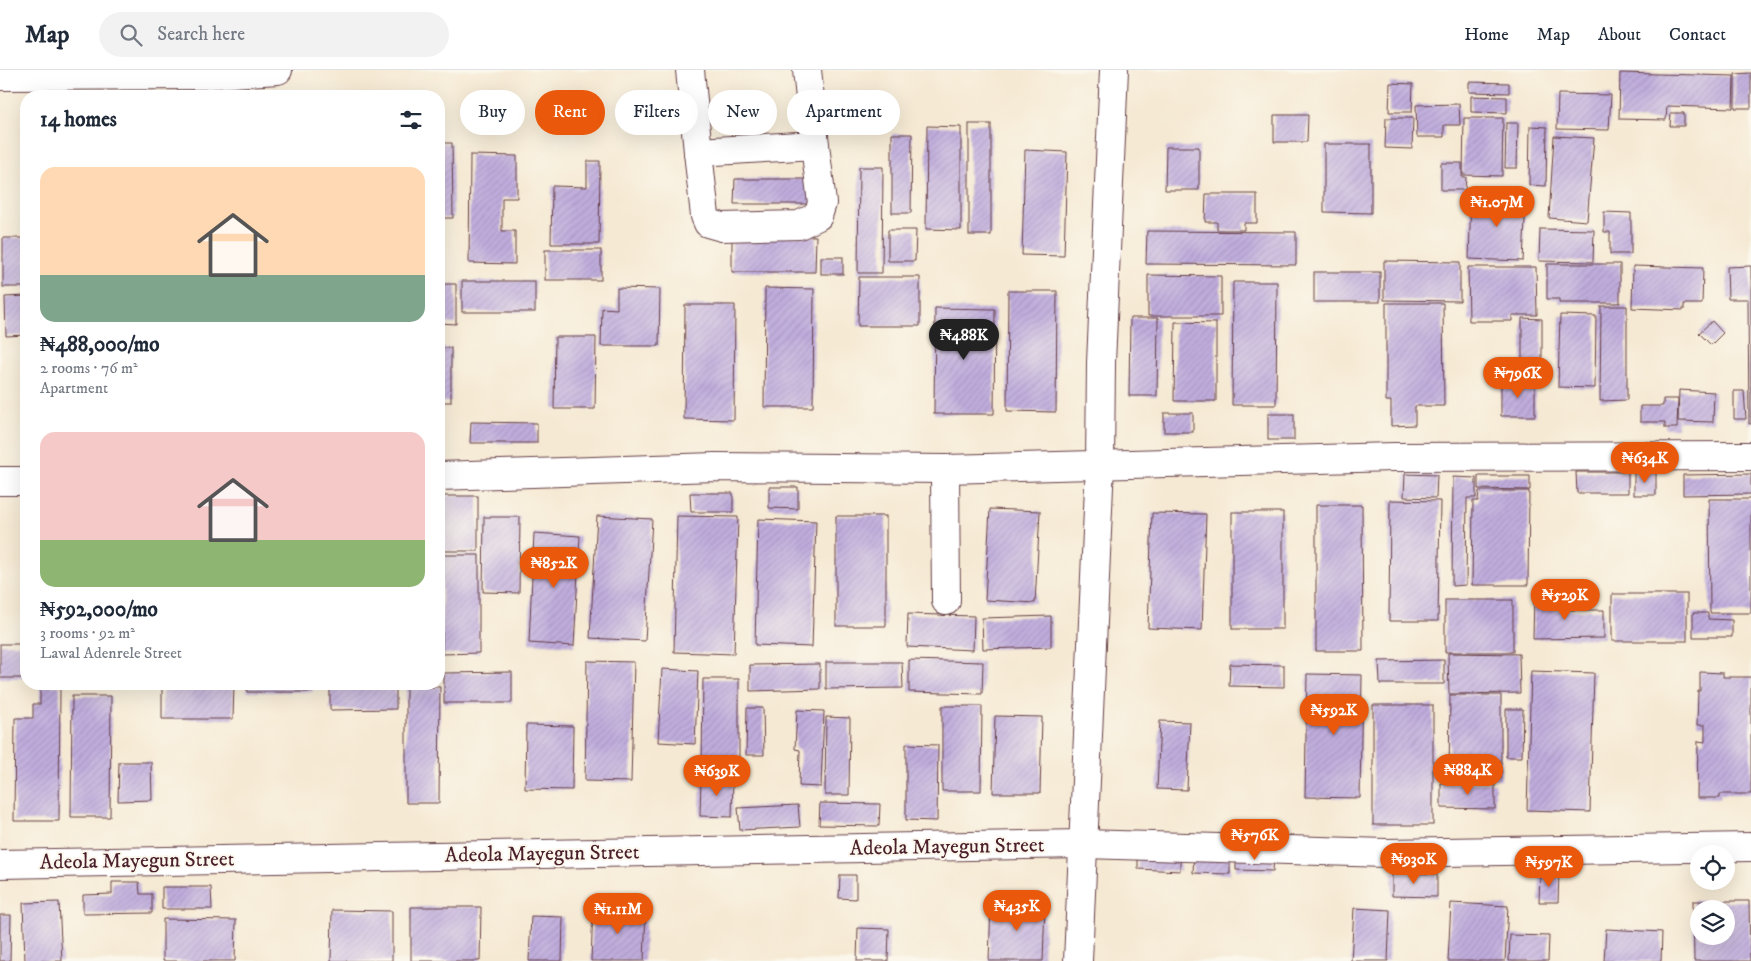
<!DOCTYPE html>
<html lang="en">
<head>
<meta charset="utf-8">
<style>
	:root { --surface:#fff; --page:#f2f2f3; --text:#1f2937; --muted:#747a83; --line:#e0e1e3; --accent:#ea580c }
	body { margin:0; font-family:"IM FELL DW Pica",serif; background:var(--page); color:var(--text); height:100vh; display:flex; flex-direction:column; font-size:19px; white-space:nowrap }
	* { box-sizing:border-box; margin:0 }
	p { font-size:16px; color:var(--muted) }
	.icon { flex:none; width:28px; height:28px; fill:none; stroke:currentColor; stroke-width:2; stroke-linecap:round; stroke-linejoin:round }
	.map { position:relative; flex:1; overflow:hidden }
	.details { position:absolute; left:20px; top:20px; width:425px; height:600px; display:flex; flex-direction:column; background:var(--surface); border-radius:20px; box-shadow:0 5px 20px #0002 }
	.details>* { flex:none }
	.guide { position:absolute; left:460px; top:20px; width:475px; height:45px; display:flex; gap:10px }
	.fabs { position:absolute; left:1690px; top:775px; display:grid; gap:10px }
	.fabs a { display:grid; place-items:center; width:45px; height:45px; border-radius:50%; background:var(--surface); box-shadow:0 5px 20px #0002; font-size:25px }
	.price { position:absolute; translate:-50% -42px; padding:0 11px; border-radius:18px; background:var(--accent); color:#fff; font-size:16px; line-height:32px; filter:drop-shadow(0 1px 2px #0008) }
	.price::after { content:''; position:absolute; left:50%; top:30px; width:15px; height:11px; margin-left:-8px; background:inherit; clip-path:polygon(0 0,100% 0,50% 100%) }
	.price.current { background:#222; color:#fff }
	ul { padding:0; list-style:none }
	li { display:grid; align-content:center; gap:10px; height:265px; padding:0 20px }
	li span { display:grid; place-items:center; height:155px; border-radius:15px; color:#555 }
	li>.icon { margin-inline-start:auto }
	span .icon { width:90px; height:90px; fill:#fffc; stroke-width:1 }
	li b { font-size:21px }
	h2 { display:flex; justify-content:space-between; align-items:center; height:60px; padding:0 20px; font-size:21px }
	.chip { padding:0 18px; border-radius:22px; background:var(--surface); box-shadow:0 5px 20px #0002; font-size:18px; line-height:45px }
	.chip.current { background:var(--accent); color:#fff }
	header { display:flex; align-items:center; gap:30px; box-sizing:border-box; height:70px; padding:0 25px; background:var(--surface); border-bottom:1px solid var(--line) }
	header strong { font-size:24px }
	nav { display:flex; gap:28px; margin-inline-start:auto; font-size:18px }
	.search { width:350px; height:45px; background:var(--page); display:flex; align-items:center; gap:12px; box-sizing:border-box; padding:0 18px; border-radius:28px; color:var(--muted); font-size:19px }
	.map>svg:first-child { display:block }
	.building { fill:url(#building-hatch); fill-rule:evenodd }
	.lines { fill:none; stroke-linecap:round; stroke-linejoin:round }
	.minor-casing { stroke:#643d44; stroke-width:30 }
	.minor { stroke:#fff; stroke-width:28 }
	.labels { text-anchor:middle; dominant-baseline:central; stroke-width:4; stroke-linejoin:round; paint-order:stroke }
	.street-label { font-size:21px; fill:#4a1f2b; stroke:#fbf7ec }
</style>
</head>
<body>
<header>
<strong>Map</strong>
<div class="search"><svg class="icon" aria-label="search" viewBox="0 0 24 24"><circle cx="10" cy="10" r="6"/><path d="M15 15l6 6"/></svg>Search here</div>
<nav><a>Home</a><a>Map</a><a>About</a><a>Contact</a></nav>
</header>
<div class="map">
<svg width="1751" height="891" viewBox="0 0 1751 891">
	<defs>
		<pattern id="building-hatch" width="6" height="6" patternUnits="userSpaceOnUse" patternTransform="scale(1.25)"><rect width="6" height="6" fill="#c0addd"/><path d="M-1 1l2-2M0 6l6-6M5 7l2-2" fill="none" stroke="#a694be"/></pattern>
	</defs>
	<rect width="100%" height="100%" fill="#fbf7ec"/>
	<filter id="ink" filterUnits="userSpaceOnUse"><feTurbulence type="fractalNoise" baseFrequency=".02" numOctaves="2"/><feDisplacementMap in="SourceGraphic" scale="10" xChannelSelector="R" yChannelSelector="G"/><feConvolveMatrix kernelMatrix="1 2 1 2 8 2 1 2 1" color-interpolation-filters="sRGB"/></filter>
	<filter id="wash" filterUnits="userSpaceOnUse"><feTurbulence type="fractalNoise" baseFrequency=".0096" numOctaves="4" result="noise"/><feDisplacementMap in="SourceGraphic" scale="20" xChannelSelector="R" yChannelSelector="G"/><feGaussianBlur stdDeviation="1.12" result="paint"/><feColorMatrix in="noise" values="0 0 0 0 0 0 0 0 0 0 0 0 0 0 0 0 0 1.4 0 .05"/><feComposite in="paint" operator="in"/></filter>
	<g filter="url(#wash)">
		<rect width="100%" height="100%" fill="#f5e9d3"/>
		<g id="blocks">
			<g class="building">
				<polygon points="1620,3 1734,6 1733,38 1667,36 1666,50 1619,49"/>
				<polygon points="1751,3 1751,38 1735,38 1735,4"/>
				<polygon points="1469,12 1509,13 1509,23 1469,22"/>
				<polygon points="1390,13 1413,14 1412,42 1389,42"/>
				<polygon points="1558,24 1611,25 1609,60 1557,59"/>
				<polygon points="1471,26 1507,27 1507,43 1471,42"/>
				<polygon points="1459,34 1460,55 1444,55 1444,67 1417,67 1416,35"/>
				<polygon points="1671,43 1684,43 1684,56 1670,56"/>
				<polygon points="1274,45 1308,45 1307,72 1274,72"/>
				<polygon points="1386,48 1413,48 1412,79 1385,78"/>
				<polygon points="1464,48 1503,48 1502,106 1463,105"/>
				<polygon points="1506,53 1518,53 1517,98 1505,98"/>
				<rect x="969" y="54" width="22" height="111"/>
				<polygon points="927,56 961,57 961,160 926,159"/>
				<polygon points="1530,56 1547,57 1546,116 1529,115"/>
				<polygon points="892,64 912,64 911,143 892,143"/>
				<polygon points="1554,66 1594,68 1587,151 1549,148"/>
				<polygon points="439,73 452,73 453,148 439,148"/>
				<polygon points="1324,74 1371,74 1371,143 1324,142"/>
				<polygon points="1166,77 1199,77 1199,120 1165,120"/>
				<polygon points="1025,80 1067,82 1064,186 1022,185"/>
				<polygon points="470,85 517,86 517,128 502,128 502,161 515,161 515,194 469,193"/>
				<polygon points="587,91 600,91 599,174 551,174 552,116 587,117"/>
				<polygon points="1441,93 1462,93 1462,107 1466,107 1465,120 1441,120"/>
				<polygon points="859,97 883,97 882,203 858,203"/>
				<polygon points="735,109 816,109 816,134 734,134"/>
				<polygon points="1206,124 1257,124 1257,153 1244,153 1244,160 1217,160 1217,152 1205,152"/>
				<polygon points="1471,125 1526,128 1523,191 1469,189"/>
				<polygon points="1604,142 1631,143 1631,184 1610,184 1610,162 1604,162"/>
				<polygon points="1540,159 1594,160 1593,192 1539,191"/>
				<polygon points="888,160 916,160 915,191 888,191"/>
				<polygon points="1147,161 1296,162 1296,195 1146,194"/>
				<polygon points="732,166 816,166 815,202 732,202"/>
				<rect x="3" y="168" width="23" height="49"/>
				<rect x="545" y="180" width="56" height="30"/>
				<rect x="821" y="187" width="22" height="17"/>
				<polygon points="1384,191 1460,192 1460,231 1384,230"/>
				<polygon points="1547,194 1620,194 1620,233 1559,233 1559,229 1547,229"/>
				<polygon points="1633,196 1703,198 1702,234 1684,234 1684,240 1632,238"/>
				<polygon points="1751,196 1751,354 1749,354 1748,229 1728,229 1727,197"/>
				<polygon points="1468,197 1536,197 1537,245 1512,245 1512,251 1469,251"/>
				<rect x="1314" y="202" width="66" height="30"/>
				<polygon points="1148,205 1221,206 1221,246 1148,246"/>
				<polygon points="859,207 920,207 920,256 858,256"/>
				<rect x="462" y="211" width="73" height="31"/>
				<polygon points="1233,212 1277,212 1276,335 1232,335"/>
				<polygon points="439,214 456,214 456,254 439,253"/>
				<polygon points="617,218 660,219 659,276 601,276 602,238 617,239"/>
				<polygon points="765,218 814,219 813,337 764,337"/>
				<polygon points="1008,221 1057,221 1056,342 1007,341"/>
				<polygon points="26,226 26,265 6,266 5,227"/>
				<polygon points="1386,233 1443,233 1444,336 1415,336 1415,355 1391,356 1391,331 1386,331"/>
				<polygon points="685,235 735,235 734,350 684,349"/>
				<polygon points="1601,236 1627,236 1627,330 1600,331"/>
				<polygon points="935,238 995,239 994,344 934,344"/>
				<polygon points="1560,245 1596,246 1595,318 1558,317"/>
				<polygon points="1130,248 1158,248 1157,326 1129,326"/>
				<polygon points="1522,248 1542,249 1542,308 1522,308"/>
				<polygon points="1712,251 1723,263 1711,275 1699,263"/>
				<polygon points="1175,252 1216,253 1216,331 1174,331"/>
				<polygon points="555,267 596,267 595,339 554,339"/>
				<rect x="439" y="278" width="12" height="54"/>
				<polygon points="1501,312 1535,313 1535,346 1501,346"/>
				<polygon points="1679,320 1714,322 1713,352 1678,351"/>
				<polygon points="1734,321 1744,321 1746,349 1734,349"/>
				<polygon points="1663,329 1678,329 1677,358 1665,358 1665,352 1640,352 1640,336 1663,336"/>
				<rect x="1164" y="343" width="29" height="19"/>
				<rect x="1268" y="344" width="26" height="26"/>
				<polygon points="471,352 537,353 537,373 470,373"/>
				<polygon points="1576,402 1628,402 1628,423 1577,423"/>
				<rect x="1634" y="403" width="22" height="22"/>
				<polygon points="1405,404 1437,405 1436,428 1404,427"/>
				<polygon points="1751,404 1751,424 1683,425 1683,405"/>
				<polygon points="1478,406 1530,406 1530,420 1478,419"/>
				<polygon points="1453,407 1476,408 1476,428 1467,428 1466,515 1452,516"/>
				<polygon points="769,417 798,417 798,439 769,438"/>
				<polygon points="1479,421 1529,421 1528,515 1472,515 1473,431 1478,431"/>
				<polygon points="690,423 733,423 733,442 691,442"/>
				<rect x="441" y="426" width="37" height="55"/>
				<polygon points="1709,429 1751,429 1751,543 1710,543"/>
				<polygon points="1390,430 1440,431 1438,551 1389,551"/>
				<polygon points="1316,435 1362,435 1363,581 1316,581"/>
				<polygon points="990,439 1040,441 1035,533 985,530"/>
				<rect x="1232" y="442" width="51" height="117"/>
				<polygon points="1152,443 1206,444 1202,560 1148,558"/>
				<polygon points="597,446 652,449 645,571 590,568"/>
				<polygon points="677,446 738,447 734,584 674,582"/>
				<rect x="836" y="446" width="50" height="110"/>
				<polygon points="484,447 520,447 519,523 483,522"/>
				<polygon points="758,449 816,451 812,577 755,575"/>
				<polygon points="534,463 580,466 574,576 529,573"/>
				<polygon points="442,485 479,485 479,583 442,584"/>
				<polygon points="1534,523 1553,523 1553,540 1604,540 1604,568 1533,569"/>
				<rect x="1612" y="524" width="75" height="47"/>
				<rect x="1445" y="530" width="68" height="52"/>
				<polygon points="1693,543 1708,543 1708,549 1732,550 1732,567 1693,567"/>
				<polygon points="908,544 974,546 973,580 907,577"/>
				<polygon points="1051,546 1051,577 983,579 982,548"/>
				<rect x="0" y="574" width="26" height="34"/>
				<polygon points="1448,583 1519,584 1520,623 1449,624"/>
				<polygon points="909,590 983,592 982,624 909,622"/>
				<polygon points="1444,590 1444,614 1380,614 1379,591"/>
				<polygon points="587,591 634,592 631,712 585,711"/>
				<polygon points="826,592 902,592 903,618 826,619"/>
				<polygon points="820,594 820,619 750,621 750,595"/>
				<polygon points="1230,594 1284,595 1284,617 1229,616"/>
				<polygon points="662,599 698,601 695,674 658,672"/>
				<polygon points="1531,601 1594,603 1590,742 1527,740"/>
				<polygon points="512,602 512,633 444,633 444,603"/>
				<polygon points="1700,602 1723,603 1723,607 1751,607 1751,724 1720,724 1720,728 1697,728 1698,671 1705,672 1705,655 1697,655 1698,621 1700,621"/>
				<polygon points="1307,604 1362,605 1360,728 1305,727"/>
				<polygon points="703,609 739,609 739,699 702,699"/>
				<polygon points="162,614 234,614 233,649 162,649"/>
				<polygon points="247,614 312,614 313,622 247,622"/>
				<polygon points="330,614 396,614 396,639 330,640"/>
				<polygon points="40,615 60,616 59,751 14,751 15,648 33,648 33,634 40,634"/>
				<polygon points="406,617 440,617 439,733 406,733"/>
				<polygon points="1450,625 1501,625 1501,709 1449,708"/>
				<polygon points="72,626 111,626 110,747 71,747"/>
				<rect x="1373" y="635" width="60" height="120"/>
				<polygon points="942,636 982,636 981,721 942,721"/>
				<polygon points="747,638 763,638 764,685 746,685"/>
				<polygon points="1506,639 1523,639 1522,687 1506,687"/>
				<polygon points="797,640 824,641 821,717 799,716 800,680 795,679"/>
				<polygon points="995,646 1042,647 1040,723 993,723"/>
				<polygon points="826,647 850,648 849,725 825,725"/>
				<polygon points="1160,651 1190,652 1187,720 1157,719"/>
				<polygon points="526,655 573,656 572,720 525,719"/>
				<polygon points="906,674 938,675 937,751 906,750"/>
				<polygon points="119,692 151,692 152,730 118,731"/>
				<polygon points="701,708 733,708 732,747 700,746"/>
				<polygon points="1441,713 1495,713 1495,739 1441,738"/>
				<polygon points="820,733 880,734 879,756 819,755"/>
				<polygon points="798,735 800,757 740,760 738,738"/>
				<polygon points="1236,780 1274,782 1273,801 1236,800"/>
				<polygon points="1194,781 1230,782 1230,804 1193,803"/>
				<polygon points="1138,783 1180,785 1180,801 1138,799"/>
				<polygon points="1392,803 1437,804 1437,827 1392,826"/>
				<polygon points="1540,803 1559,804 1558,832 1539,832"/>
				<polygon points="840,805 856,805 856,829 839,828"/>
				<polygon points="112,812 139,812 140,824 152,824 152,843 83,844 83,825 112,824"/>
				<polygon points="162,817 211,817 212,839 162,839"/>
				<path d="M1693,831H1749L1750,891H1694ZM1699,839H1726V866H1699Z"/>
				<polygon points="59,832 62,891 25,891 23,833"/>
				<polygon points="991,833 1045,835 1043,891 989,891"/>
				<polygon points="1451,833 1508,836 1505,891 1448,891"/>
				<polygon points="411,837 481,837 480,891 411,891"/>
				<polygon points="593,838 646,840 644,891 591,891"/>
				<polygon points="1354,838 1390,840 1388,891 1351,891"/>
				<polygon points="332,840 392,841 392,891 331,891"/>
				<polygon points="0,845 11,845 10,891 0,891"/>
				<polygon points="531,846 563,847 562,891 529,891"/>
				<polygon points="163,849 236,850 235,891 163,891"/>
				<polygon points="858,858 889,859 888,891 857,891"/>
				<polygon points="1606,859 1662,862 1661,891 1604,891"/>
				<polygon points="1510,865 1549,866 1548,891 1509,891"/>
			</g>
		</g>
	</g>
	<g filter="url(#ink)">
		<use href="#blocks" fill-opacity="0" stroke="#643d44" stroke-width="1"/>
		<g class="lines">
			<defs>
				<g id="minor">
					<polyline points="690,0 698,82 815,75 807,0"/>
					<polyline points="0,6 204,5 278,0"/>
					<polyline points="698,82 705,146 708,153 722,157 799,155 818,146 822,133 815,75"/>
					<polyline points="945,399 946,531"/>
					<polyline points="439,406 715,397 945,399 1394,387 1751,386"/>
					<polyline points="0,411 26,411"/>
					<polyline points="0,794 1084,774 1386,783 1751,777"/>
					<polyline points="1078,891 1100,394 1101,293 1114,0"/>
				</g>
			</defs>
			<use href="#minor" class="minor-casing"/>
			<use href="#minor" class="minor"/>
		</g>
	</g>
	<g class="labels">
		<g class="street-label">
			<text transform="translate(947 777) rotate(-1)">Adeola Mayegun Street</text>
			<text transform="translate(542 784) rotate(-1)">Adeola Mayegun Street</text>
			<text transform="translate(137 791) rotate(-1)">Adeola Mayegun Street</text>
		</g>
	</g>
</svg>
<div class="fabs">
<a><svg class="icon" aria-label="locate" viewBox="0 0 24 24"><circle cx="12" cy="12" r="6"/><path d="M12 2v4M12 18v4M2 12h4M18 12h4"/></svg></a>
<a><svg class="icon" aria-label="layers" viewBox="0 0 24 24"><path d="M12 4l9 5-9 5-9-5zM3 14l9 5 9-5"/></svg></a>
</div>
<b class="price" style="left:1497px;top:158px">₦1.07M</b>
<b class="price current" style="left:964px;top:291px">₦488K</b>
<b class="price" style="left:1518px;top:329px">₦796K</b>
<b class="price" style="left:1645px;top:414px">₦634K</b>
<b class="price" style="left:554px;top:519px">₦852K</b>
<b class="price" style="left:1565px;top:551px">₦529K</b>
<b class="price" style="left:1334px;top:666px">₦592K</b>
<b class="price" style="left:1468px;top:726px">₦884K</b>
<b class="price" style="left:717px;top:727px">₦639K</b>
<b class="price" style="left:1255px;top:791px">₦576K</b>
<b class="price" style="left:1414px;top:815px">₦930K</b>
<b class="price" style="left:1549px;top:818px">₦597K</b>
<b class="price" style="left:1017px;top:862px">₦435K</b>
<b class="price" style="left:618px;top:865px">₦1.11M</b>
<div class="guide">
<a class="chip">Buy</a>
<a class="chip current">Rent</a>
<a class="chip">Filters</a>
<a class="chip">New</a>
<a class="chip">Apartment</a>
</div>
<section class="details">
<h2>14 homes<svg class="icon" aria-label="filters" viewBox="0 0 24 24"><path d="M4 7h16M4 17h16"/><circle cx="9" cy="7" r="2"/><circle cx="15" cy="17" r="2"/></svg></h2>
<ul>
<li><span style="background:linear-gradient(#ffd9b3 70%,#7fa58c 0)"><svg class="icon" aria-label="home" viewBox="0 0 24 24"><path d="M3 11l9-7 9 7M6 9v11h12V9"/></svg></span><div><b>₦488,000/mo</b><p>2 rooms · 76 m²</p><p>Apartment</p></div></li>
<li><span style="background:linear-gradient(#f6c9c9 70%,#8fb573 0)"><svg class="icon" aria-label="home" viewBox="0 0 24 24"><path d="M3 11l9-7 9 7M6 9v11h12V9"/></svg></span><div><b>₦592,000/mo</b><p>3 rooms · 92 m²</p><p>Lawal Adenrele Street</p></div></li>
</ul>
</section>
</div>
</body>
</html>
